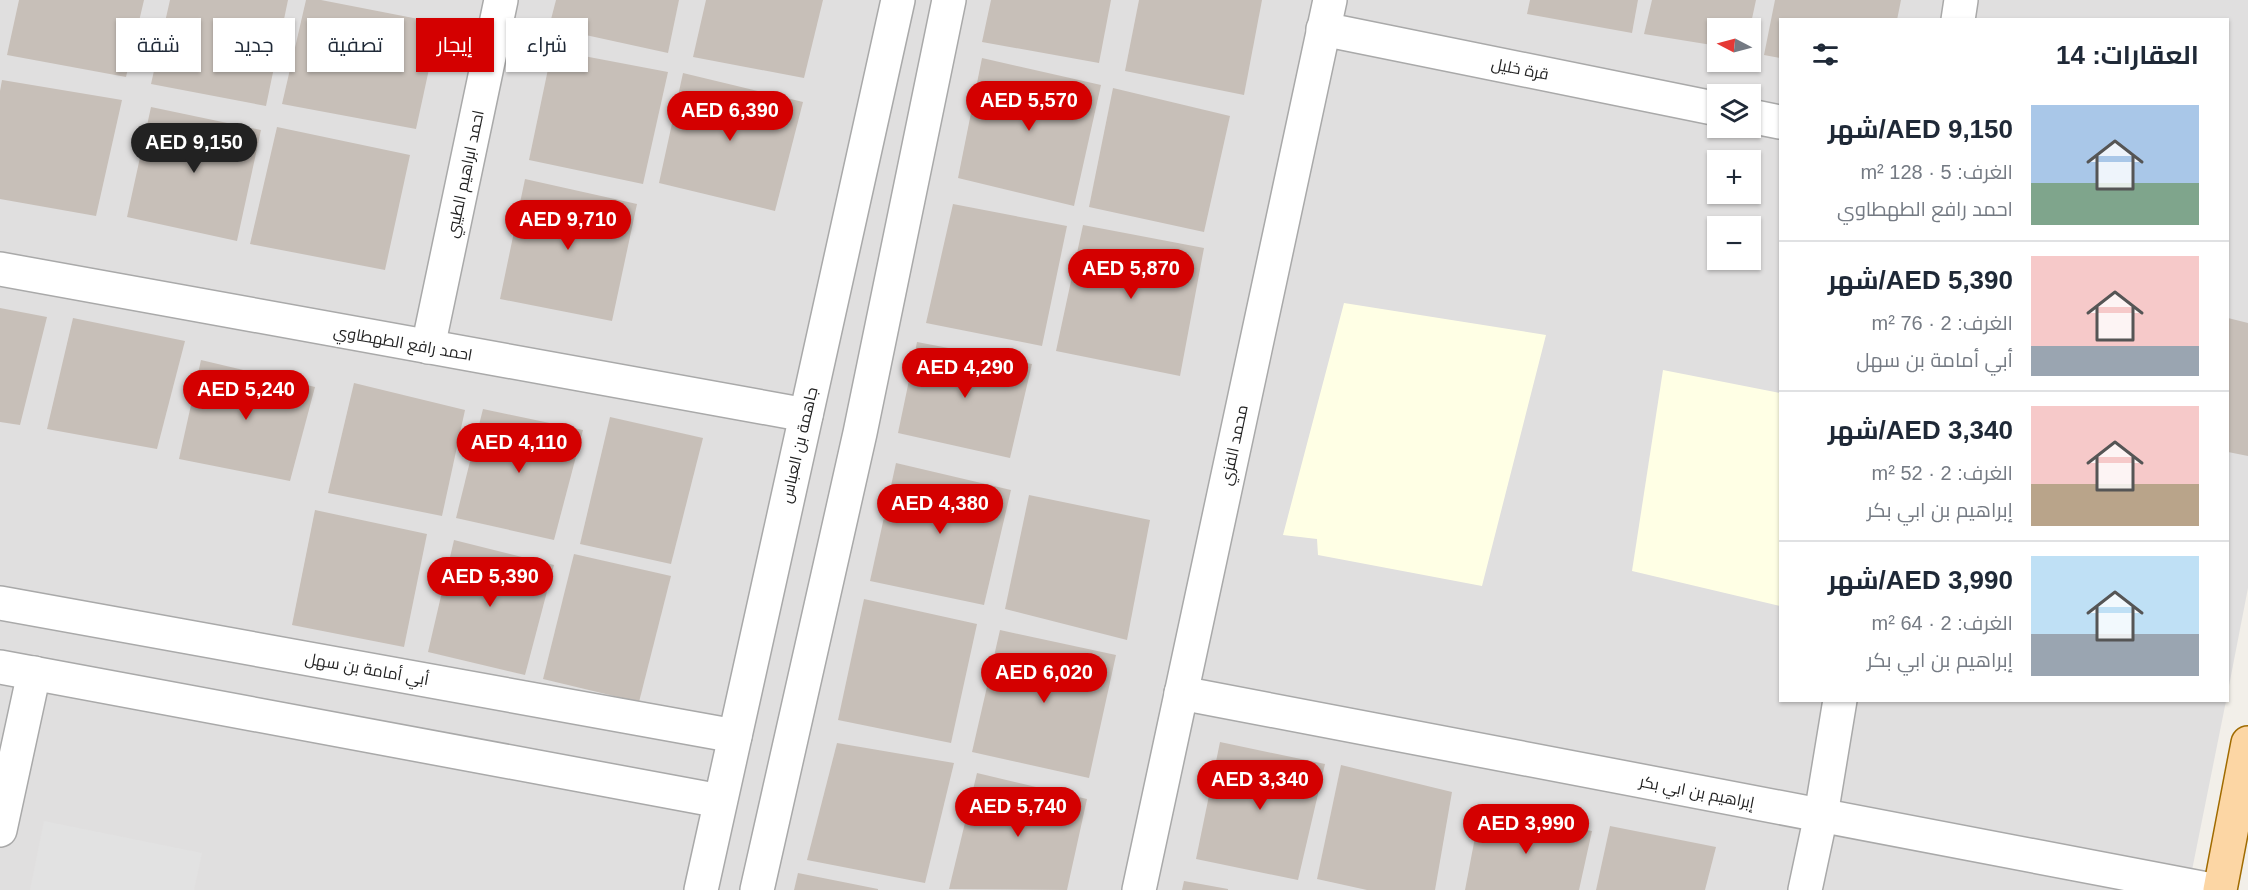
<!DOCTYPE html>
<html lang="ar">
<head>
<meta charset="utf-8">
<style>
	:root { --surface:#fff; --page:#f6f6f7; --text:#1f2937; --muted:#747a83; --line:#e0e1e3; --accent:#d40000 }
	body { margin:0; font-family:Helvetica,Cairo,sans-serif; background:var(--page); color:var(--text); direction:rtl; height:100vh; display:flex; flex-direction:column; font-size:22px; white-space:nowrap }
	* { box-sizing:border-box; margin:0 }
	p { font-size:20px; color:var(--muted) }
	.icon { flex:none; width:33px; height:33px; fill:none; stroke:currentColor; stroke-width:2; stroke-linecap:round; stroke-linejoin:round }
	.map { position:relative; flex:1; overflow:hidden; direction:ltr }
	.drawer { position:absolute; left:1779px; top:18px; width:450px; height:684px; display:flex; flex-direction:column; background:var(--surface); border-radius:0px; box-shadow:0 2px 4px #0004; direction:rtl }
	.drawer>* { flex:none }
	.guide { position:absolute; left:18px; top:18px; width:570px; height:54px; direction:rtl; display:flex; gap:12px }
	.needle { width:39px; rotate:276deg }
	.buttons { position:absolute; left:1707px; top:18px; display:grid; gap:12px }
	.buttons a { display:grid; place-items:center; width:54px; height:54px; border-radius:0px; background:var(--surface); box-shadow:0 2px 4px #0004; font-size:30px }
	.price { position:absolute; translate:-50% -51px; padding:0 14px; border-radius:21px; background:var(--accent); color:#fff; font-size:20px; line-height:39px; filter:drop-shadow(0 2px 3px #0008) }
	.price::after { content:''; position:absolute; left:50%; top:36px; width:18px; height:14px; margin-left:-9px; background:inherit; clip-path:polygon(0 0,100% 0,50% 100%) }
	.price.on { background:#222; color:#fff }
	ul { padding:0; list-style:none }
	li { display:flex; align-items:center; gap:18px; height:150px; padding:0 30px }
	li+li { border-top:2px solid var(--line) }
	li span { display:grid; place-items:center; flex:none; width:168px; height:120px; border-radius:0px; color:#555 }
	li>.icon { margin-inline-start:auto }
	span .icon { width:72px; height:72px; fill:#fffc; stroke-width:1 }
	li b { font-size:26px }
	h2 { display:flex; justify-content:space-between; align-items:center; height:72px; padding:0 30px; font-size:26px }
	.chip { padding:0 21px; border-radius:0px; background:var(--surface); box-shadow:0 2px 4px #0004; font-size:21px; line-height:54px }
	.chip.on { background:var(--accent); color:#fff }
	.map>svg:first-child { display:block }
	.residential { fill:#e0dfdf; fill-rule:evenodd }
	.education { fill:#ffffe5 }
	.parking { fill:#e2e2e2 }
	.building { fill:#c7bfb8 }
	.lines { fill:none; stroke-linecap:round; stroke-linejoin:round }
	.street-casing { stroke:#a9a9a9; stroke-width:36 }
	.primary-casing { stroke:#a06b00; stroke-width:36 }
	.street { stroke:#fff; stroke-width:33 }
	.primary { stroke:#fcd6a4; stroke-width:33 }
	.labels { text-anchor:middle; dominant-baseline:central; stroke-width:5; stroke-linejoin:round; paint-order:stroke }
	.street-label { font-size:16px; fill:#222; stroke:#fff }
</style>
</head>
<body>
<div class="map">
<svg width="2248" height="890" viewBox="0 0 2248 890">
	<rect width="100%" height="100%" fill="#f2efe9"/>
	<path class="residential" d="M0,0H2248V588L2228,691V20H1780V700L2226,701L2188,890H0ZM1718,28H1750V62H1718ZM1718,94H1750V128H1718ZM1718,160H1750V194H1718ZM1718,226H1750V260H1718Z"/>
	<g class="education">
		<polygon points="1344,303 1546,335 1482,586 1318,555 1317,539 1283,535"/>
		<polygon points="1663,370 1780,393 1780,606 1632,571"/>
	</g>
	<polygon class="parking" points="44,821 202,853 194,890 30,890"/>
	<g class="building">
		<polygon points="19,0 144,0 126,77 7,55"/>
		<polygon points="170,0 288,0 266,106 151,84"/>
		<polygon points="306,0 321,0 439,23 416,129 282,104"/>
		<polygon points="556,0 679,0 668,53 549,27"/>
		<polygon points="706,0 823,0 804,78 693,57"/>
		<polygon points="991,0 1111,0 1099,63 982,42"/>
		<polygon points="1139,0 1262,0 1244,95 1125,71"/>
		<polygon points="1530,0 1638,0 1632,33 1527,14"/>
		<polygon points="1652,0 1756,0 1750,28 1718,28 1718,46 1644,34"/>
		<polygon points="1775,0 1901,0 1897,20 1780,20 1780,58 1764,55"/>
		<polygon points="552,50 668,72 643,184 529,160"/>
		<polygon points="982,58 1101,85 1074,206 958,178"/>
		<polygon points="683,73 803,102 775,211 659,183"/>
		<polygon points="2,80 122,100 96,216 0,199 0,91"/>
		<polygon points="1113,88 1230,116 1204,232 1089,207"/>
		<polygon points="151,107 261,130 237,241 127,217"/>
		<polygon points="277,127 410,155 385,270 250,244"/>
		<polygon points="525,179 637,204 612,321 500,299"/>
		<polygon points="953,204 1067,226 1042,346 926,323"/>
		<polygon points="1083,225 1204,248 1180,376 1056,351"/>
		<polygon points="0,308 47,317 20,425 0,422"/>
		<polygon points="73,318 185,341 157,449 47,429"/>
		<polygon points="2228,318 2248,323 2248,456 2228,452"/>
		<polygon points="917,342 1032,364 1010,458 898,433"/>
		<polygon points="201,360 315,387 290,481 179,459"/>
		<polygon points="354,383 465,410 442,516 328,493"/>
		<polygon points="483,409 583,430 554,540 456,518"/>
		<polygon points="610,417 703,438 671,564 580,544"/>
		<polygon points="896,463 1011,490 984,605 870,581"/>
		<polygon points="1029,495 1150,520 1127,640 1005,609"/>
		<polygon points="315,510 427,534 404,647 292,625"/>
		<polygon points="454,540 554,565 525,675 428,652"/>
		<polygon points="574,554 671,576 639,702 543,679"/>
		<polygon points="864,599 977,624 951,743 838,720"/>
		<polygon points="1000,630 1116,655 1089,778 972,752"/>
		<polygon points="1220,742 1325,764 1298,880 1196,859"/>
		<polygon points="837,743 954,763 925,883 807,860"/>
		<polygon points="1341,765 1452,792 1435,890 1367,890 1317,879"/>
		<polygon points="977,773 1087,799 1067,890 949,889"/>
		<polygon points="1480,811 1592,831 1579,890 1465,890"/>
		<polygon points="1610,826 1716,847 1705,890 1596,890"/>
		<polygon points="798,873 878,889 878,890 794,890"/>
		<polygon points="1184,881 1228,889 1228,890 1182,890"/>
	</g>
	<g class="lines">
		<defs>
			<g id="street">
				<polyline points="1958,20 1961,0"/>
				<polyline points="1323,29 1718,109"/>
				<polyline points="1750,116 1780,122"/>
				<polyline points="0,269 806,415"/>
				<polyline points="428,347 501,0"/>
				<polyline points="0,603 735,736"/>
				<polyline points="0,667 720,801"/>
				<polyline points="1181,693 2212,890"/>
				<polyline points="0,830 34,673"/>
				<polyline points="701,890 898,0"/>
				<polyline points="757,890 860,433 949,0"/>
				<polyline points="1139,890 1330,0"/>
				<polyline points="1805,890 1821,815 1840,700"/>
			</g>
			<polyline id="primary" points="2220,890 2248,743"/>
		</defs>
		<use href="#street" class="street-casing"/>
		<use href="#primary" class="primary-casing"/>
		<use href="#street" class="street"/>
		<use href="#primary" class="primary"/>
	</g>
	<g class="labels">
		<g class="street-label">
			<text transform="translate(1520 69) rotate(11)">قرة خليل</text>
			<text transform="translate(465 174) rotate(-78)">احمد ابراهيم الطيبي</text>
			<text transform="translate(403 343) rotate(10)">احمد رافع الطهطاوي</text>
			<text transform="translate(799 445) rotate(-77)">جاهمة بن العباس</text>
			<text transform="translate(1234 445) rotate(-78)">محمد الفزي</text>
			<text transform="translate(367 669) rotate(10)">أبي أمامة بن سهل</text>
			<text transform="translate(1697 792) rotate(11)">إبراهيم بن ابي بكر</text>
		</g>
	</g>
</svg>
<div class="buttons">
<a><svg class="needle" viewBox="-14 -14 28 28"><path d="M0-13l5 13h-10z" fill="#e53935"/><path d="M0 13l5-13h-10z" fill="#747a83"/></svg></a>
<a><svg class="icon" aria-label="layers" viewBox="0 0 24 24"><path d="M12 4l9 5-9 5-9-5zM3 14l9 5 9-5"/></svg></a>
<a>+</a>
<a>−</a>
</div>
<b class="price" style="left:1029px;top:132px">AED 5,570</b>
<b class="price" style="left:730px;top:142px">AED 6,390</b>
<b class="price on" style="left:194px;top:174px">AED 9,150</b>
<b class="price" style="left:568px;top:251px">AED 9,710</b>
<b class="price" style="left:1131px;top:300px">AED 5,870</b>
<b class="price" style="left:965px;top:399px">AED 4,290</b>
<b class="price" style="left:246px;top:421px">AED 5,240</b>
<b class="price" style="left:519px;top:474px">AED 4,110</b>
<b class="price" style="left:940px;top:535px">AED 4,380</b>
<b class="price" style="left:490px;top:608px">AED 5,390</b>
<b class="price" style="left:1044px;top:704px">AED 6,020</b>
<b class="price" style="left:1260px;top:811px">AED 3,340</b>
<b class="price" style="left:1018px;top:838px">AED 5,740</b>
<b class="price" style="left:1526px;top:855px">AED 3,990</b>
<div class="guide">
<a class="chip">شراء</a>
<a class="chip on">إيجار</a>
<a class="chip">تصفية</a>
<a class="chip">جديد</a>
<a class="chip">شقة</a>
</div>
<section class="drawer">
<h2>العقارات: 14<svg class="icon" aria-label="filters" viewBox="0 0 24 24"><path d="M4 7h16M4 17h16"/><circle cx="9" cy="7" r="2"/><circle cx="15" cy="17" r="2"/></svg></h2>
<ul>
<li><span style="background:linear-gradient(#a9c7e8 65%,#7fa58c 0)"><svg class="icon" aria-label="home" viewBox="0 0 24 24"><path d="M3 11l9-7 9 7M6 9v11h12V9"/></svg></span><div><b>AED 9,150/شهر</b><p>الغرف: 5 · 128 m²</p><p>احمد رافع الطهطاوي</p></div></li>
<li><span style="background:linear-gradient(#f6c9c9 75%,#9aa5b1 0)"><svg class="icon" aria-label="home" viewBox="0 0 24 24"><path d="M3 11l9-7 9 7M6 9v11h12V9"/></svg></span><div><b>AED 5,390/شهر</b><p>الغرف: 2 · 76 m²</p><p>أبي أمامة بن سهل</p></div></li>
<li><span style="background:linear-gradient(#f6c9c9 65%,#b9a48a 0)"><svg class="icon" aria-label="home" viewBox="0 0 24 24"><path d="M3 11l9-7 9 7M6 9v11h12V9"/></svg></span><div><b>AED 3,340/شهر</b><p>الغرف: 2 · 52 m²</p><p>إبراهيم بن ابي بكر</p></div></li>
<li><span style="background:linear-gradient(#bfe0f5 65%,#9aa5b1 0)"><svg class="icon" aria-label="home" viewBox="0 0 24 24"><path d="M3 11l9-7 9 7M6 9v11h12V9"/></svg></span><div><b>AED 3,990/شهر</b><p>الغرف: 2 · 64 m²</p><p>إبراهيم بن ابي بكر</p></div></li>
</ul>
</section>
</div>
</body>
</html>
